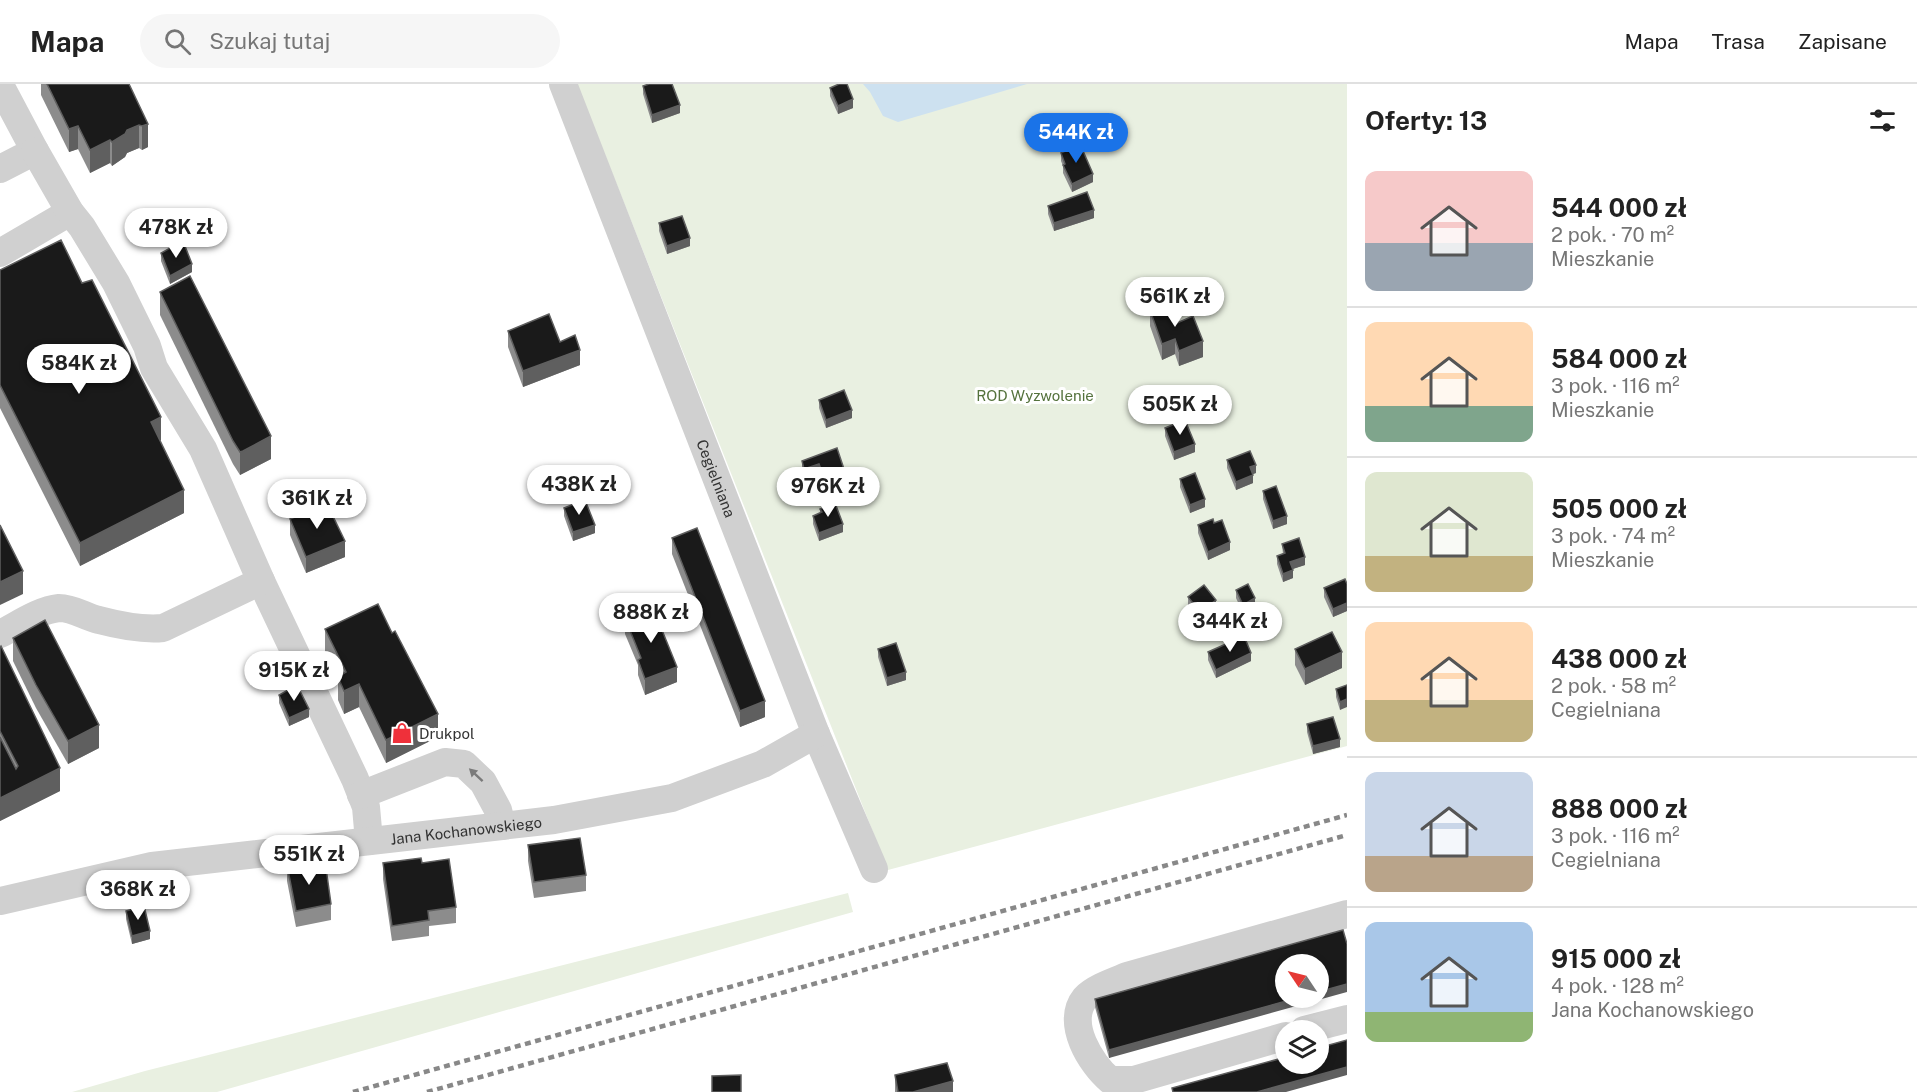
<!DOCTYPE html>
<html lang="pl">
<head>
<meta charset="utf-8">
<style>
	:root { --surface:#fff; --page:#f6f6f6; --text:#222; --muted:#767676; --line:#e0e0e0; --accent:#1a73e8 }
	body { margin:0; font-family:"Public Sans",sans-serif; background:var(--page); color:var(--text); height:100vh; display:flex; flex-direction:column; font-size:22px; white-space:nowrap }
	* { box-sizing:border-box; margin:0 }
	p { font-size:20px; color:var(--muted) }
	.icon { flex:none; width:33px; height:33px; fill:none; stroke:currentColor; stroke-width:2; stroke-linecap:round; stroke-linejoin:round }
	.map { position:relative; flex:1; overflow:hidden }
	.panel { display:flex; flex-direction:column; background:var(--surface); width:570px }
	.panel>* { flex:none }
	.needle { width:39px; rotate:305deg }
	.fabs { position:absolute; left:1275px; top:870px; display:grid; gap:12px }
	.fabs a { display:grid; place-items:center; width:54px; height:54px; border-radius:50%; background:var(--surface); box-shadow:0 3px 9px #0003; font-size:30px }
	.price { position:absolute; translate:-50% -51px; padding:0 14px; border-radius:21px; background:#fff; color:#222; font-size:20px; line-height:39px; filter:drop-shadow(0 2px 3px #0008) }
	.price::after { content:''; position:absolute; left:50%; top:36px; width:18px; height:14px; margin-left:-9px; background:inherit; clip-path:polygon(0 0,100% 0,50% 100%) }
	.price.current { background:var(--accent); color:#fff }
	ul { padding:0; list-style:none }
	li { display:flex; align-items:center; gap:18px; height:150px; padding:0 18px }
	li+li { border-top:2px solid var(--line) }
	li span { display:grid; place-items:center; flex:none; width:168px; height:120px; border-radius:12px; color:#555 }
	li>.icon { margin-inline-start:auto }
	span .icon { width:72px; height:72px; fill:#fffc; stroke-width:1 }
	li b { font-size:26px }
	h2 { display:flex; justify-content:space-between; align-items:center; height:72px; padding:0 18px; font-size:26px }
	header { display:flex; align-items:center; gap:36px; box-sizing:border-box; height:84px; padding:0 30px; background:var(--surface); border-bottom:2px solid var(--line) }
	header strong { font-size:28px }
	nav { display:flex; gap:33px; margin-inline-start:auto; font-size:21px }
	.search { width:420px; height:54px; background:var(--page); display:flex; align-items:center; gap:15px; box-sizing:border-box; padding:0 21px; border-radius:33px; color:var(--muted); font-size:22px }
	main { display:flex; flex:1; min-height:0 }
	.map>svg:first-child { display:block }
	.green { fill:#e9f0e1 }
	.water { fill:#cde1f0 }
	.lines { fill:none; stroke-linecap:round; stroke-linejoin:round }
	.minor { stroke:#d0d0d0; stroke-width:28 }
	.rail { stroke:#888; stroke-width:4.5; stroke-dasharray:6 4.5; stroke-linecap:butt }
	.wall { fill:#8c8c8c }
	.shaded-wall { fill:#5f5f5f }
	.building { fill:#1a1a1a; stroke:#5f5f5f; stroke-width:1.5 }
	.oneway { fill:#7a7a7a }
	.labels { text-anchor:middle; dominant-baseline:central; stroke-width:6; stroke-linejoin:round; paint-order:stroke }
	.park-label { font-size:15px; fill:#54723c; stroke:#fff }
	.street-label { font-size:15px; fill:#333; stroke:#fff }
	.poi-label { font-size:15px; fill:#333; stroke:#fff; text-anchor:start }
</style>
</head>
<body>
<header>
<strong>Mapa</strong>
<div class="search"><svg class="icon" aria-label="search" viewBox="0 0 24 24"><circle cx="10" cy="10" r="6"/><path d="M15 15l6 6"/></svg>Szukaj tutaj</div>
<nav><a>Mapa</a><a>Trasa</a><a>Zapisane</a></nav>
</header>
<main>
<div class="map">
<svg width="1347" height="1008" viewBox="0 0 1347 1008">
	<rect width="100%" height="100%" fill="#fff"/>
	<g class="green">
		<polygon points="577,0 1347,0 1347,662 888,786"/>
		<polygon points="848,809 853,828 217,1008 72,1008 145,987"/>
	</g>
	<polygon class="water" points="863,0 1027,0 898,38 883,32 870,8"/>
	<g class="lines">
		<g class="minor">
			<path id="s1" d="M563,0L816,650L874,785"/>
			<polyline points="0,1 35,67 0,85"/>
			<polyline points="0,169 70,128"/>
			<polyline points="261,497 355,695 366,723 369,757"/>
			<path d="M0,550C18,541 39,526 59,524C74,524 85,533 99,536C118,541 143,546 163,544L261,497L203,365L154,284L147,262L116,199L82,143L70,128L35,67"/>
			<polyline points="361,711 445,678 464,680 483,698 498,726 502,742"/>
			<path id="s2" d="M0,817L152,782L554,736L672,714L763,680L816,650"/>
			<polyline points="1304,946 1347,935"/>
			<path d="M1286,952L1134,996H1110C1091,980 1065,939 1085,914C1094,904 1115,897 1127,892L1347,830"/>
		</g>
		<g class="rail">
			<polyline points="353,1008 1347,731"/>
			<polyline points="427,1008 1347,751"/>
		</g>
	</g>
	<g class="wall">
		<polygon points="41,0 129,0 148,63 142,66 139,64 127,69 125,73 112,82 110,79 90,89 78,65 69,68 41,11"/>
		<polygon points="643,2 680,29 652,39 643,10"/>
		<polygon points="830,4 853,24 838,30 830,12"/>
		<polygon points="1061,69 1093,98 1072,108 1063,89 1063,82 1061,77"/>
		<polygon points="1048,122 1094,134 1054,147 1048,130"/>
		<polygon points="659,139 690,162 667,170 659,147"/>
		<polygon points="161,169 192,188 170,200 161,177"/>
		<polygon points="0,186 82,199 161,356 160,356 184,429 80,482 0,324"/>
		<polygon points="160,208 271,375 240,391 233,380 160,231"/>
		<polygon points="1150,226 1177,239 1203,273 1179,282 1175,270 1162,276 1150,242"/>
		<polygon points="508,247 580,281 523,303 508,263"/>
		<polygon points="819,316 852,334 826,344 819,324"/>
		<polygon points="1165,344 1195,368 1174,376 1165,352"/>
		<polygon points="837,364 844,394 824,401 819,388 804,393 802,385 802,377"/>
		<polygon points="1227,376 1256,389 1253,390 1253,399 1236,406 1227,384"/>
		<polygon points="1180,395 1205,423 1190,429 1180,403"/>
		<polygon points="1263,407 1287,440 1273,445 1263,415"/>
		<polygon points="564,424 595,449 573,457 564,432"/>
		<polygon points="820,425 843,448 819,457 813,440 813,432 820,429"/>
		<polygon points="290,435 345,473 306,489 290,451"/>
		<polygon points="1214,439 1230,466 1208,476 1198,449 1198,441"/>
		<polygon points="672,454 765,633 740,643 672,470"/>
		<polygon points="1282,460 1305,481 1292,485 1293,494 1283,498 1277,480 1277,472 1283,470"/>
		<polygon points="1347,500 1347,527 1333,533 1324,513 1324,504"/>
		<polygon points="1236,506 1255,523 1243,529 1236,514"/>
		<polygon points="1188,513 1216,524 1200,536 1188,521"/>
		<polygon points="625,534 677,598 645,611 638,591 638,581 625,550"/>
		<polygon points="325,545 438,653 386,679 359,623 344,630 338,616 338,594 325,568"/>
		<polygon points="13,554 99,664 68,680 36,624 13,577"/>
		<polygon points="0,563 60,707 0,737"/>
		<polygon points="878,565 906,596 887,602 878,573"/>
		<polygon points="1295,565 1342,584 1305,601 1295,581"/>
		<polygon points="1208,568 1251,577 1216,594 1208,576"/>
		<polygon points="1347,601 1340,626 1336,613 1336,605"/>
		<polygon points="279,611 309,633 289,642 279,619"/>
		<polygon points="1307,640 1340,663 1313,670 1307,648"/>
		<polygon points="528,761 586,791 586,807 534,814 528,777"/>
		<polygon points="383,779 422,779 456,823 456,839 429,842 429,852 392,857 383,795"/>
		<polygon points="287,781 331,820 331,836 296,843 287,797"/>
		<polygon points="126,827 150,855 132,860 126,835"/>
		<polygon points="1343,846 1109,974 1095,923 1095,915"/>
		<polygon points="895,991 953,1008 895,1008"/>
	</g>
	<g class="shaded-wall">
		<polygon points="853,15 853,24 838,30 838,22"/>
		<polygon points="680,21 680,29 652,39 652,31"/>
		<polygon points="148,40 148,63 142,66 142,42"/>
		<polygon points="139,41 139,64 127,69 125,73 112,82 112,58 127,46"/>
		<polygon points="78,42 78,65 69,68 69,45"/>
		<polygon points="110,56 110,79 90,89 90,66"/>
		<polygon points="1093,90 1093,98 1072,108 1072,100"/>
		<polygon points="1094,126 1094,134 1054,147 1054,139"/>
		<polygon points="690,154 690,162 667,170 667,162"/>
		<polygon points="192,180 192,188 170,200 170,192"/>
		<polygon points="1175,255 1175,270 1162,276 1162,260"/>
		<polygon points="1203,257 1203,273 1179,282 1179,267"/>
		<polygon points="580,266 580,281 523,303 523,287"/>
		<polygon points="852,326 852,334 826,344 826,336"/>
		<polygon points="161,333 161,356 151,361 151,338"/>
		<polygon points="271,352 271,375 240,391 240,368"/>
		<polygon points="1195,360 1195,368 1174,376 1174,368"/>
		<polygon points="819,380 819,388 804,393 804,385"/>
		<polygon points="1256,381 1256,389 1250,391 1250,383"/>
		<polygon points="844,385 844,394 824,401 824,393"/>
		<polygon points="1253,391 1253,399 1236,406 1236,398"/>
		<polygon points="184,406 184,429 80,482 80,459"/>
		<polygon points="1205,415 1205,423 1190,429 1190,421"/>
		<polygon points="1287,432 1287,440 1273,445 1273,437"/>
		<polygon points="843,440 843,448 819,457 819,449"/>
		<polygon points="595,441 595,449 573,457 573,448"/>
		<polygon points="345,457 345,473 306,489 306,473"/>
		<polygon points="1230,458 1230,466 1208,476 1208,468"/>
		<polygon points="1305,473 1305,481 1290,486 1290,478"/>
		<polygon points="1293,486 1293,494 1283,498 1283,490"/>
		<polygon points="23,487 23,510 0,521 0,498"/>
		<polygon points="1255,514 1255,523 1243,529 1243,521"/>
		<polygon points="1216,516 1216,524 1200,536 1200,528"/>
		<polygon points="1347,519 1347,527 1333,533 1333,525"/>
		<polygon points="1342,568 1342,584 1305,601 1305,585"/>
		<polygon points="1251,569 1251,577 1216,594 1216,586"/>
		<polygon points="677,583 677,598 645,611 645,595"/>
		<polygon points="906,588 906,596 887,602 887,594"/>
		<polygon points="359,600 359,623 344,630 344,607"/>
		<polygon points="1347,615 1347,623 1340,626 1340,618"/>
		<polygon points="765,617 765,633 740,643 740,627"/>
		<polygon points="309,625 309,633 289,642 289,634"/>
		<polygon points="438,630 438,653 386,679 386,656"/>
		<polygon points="99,641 99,664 68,680 68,657"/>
		<polygon points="1340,655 1340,663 1313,670 1313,662"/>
		<polygon points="60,684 60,707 0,737 0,714"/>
		<polygon points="150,847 150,855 132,860 132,852"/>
		<polygon points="1347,900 1347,908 1109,974 1109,966 1297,914 1318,914 1318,908"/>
		<polygon points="1347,983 1347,991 1286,1008 1257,1008"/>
		<polygon points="953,997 953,1008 913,1008"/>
	</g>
	<g class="building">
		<polygon points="47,0 129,0 148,40 142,42 139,41 127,46 125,50 112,58 110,56 90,66 78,42 69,45"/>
		<polygon points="649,0 672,0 680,21 652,31 643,2"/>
		<polygon points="839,0 847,0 853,15 838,22 830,4"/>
		<polygon points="1080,60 1093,90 1072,100 1063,81 1065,80 1061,69"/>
		<polygon points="1087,108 1094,126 1054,139 1048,122"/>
		<polygon points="682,132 690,154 667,162 659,139"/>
		<polygon points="61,156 82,199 92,196 161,333 151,338 184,406 80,459 0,301 0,186"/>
		<polygon points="183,157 192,180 170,192 161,169"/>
		<polygon points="190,192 271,352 243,367 240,368 233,357 160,208"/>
		<polygon points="1170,218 1177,239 1193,232 1203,257 1179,267 1175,255 1162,260 1150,226"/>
		<polygon points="549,230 560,258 575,251 580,266 523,287 508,247"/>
		<polygon points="844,306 852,326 826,336 819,316"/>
		<polygon points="1185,336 1195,360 1174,368 1165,344"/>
		<polygon points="837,364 844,385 824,393 819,380 804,385 802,377"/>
		<polygon points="1250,367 1256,381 1250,383 1253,391 1236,398 1227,376"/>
		<polygon points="1195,389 1205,415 1190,421 1180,395"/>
		<polygon points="1276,402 1287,432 1273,437 1263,407"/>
		<polygon points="585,416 595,441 573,448 564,424"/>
		<polygon points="835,419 843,440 819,449 813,432 822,428 820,425"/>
		<polygon points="327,420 345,457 306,473 290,435"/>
		<polygon points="1213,435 1214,439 1222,436 1230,458 1208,468 1198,441"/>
		<polygon points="0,441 23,487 0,498"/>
		<polygon points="697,444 765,617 740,627 672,454"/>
		<polygon points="1299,454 1305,473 1290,478 1293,486 1283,490 1277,472 1285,469 1282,460"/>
		<polygon points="1345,495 1347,500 1347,519 1333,525 1324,504"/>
		<polygon points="1248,500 1255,514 1243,521 1236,506"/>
		<polygon points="1204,501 1216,516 1200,528 1188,513"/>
		<polygon points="378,520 392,549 395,547 438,630 386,656 359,600 344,607 338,593 346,588 325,545"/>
		<polygon points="653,524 677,583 645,595 638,576 641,574 625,534"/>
		<polygon points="45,536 99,641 68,657 36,601 13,554"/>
		<polygon points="1332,548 1342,568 1305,585 1295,565"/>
		<polygon points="1244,552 1251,569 1216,586 1208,568"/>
		<polygon points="896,559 906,588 887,594 878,565"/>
		<polygon points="1,562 60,684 0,714 0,653 16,685 18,682 0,647 0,563"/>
		<polygon points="297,601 309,625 289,634 279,611"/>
		<polygon points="1347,601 1347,615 1340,618 1336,605"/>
		<polygon points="1333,633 1340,655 1313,662 1307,640"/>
		<polygon points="580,754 586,791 534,798 528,761"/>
		<polygon points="421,774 422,779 449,775 456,823 428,827 429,836 392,842 383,779"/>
		<polygon points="307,777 308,787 326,784 331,820 296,827 287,781"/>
		<polygon points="144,822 150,847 132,852 126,827"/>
		<polygon points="1343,846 1347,860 1347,900 1318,908 1318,880 1286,880 1286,914 1297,914 1109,966 1095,915"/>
		<polygon points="1347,956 1347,983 1257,1008 1173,1008 1172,1004 1286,973 1286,980 1318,980 1318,964"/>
		<polygon points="947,979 953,997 913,1008 898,1008 895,991"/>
		<polygon points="741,991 741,1008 712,1008 712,992"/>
	</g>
	<defs><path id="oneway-solid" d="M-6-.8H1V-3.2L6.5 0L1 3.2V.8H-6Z" transform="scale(1.5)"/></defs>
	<use class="oneway" href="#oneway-solid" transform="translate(476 691) rotate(-137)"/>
	<defs>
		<symbol id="shop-bare" viewBox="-9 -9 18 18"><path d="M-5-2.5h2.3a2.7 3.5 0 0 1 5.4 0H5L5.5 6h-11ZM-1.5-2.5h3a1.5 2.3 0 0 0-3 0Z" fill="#ef303a" stroke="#fff" stroke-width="2.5" paint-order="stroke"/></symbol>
	</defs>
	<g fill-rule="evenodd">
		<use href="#shop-bare" x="387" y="634" width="30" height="30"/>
	</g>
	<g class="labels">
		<g class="park-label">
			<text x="1035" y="311">ROD Wyzwolenie</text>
		</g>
		<g class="street-label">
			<text stroke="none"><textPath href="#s1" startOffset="423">Cegielniana</textPath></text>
			<text stroke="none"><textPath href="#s2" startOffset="472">Jana Kochanowskiego</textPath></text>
		</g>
		<g class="poi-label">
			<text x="419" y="649">Drukpol</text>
		</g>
	</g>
</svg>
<div class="fabs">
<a><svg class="needle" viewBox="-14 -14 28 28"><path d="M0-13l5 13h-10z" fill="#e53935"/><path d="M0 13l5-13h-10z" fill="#767676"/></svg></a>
<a><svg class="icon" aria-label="layers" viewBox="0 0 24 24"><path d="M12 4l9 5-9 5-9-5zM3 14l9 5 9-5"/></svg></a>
</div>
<b class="price current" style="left:1076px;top:80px">544K zł</b>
<b class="price" style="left:176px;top:175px">478K zł</b>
<b class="price" style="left:1175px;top:244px">561K zł</b>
<b class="price" style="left:79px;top:311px">584K zł</b>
<b class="price" style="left:1180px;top:352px">505K zł</b>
<b class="price" style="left:579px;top:432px">438K zł</b>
<b class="price" style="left:828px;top:434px">976K zł</b>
<b class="price" style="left:317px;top:446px">361K zł</b>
<b class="price" style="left:651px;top:560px">888K zł</b>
<b class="price" style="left:1230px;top:569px">344K zł</b>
<b class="price" style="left:294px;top:618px">915K zł</b>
<b class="price" style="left:309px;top:802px">551K zł</b>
<b class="price" style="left:138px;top:837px">368K zł</b>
</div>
<section class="panel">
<h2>Oferty: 13<svg class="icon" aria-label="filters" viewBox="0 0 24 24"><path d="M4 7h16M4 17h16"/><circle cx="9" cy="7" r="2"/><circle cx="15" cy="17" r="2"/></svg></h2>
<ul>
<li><span style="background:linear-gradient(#f6c9c9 60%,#9aa5b1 0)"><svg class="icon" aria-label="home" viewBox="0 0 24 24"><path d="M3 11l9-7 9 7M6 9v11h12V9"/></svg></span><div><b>544 000 zł</b><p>2 pok. · 70 m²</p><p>Mieszkanie</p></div></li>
<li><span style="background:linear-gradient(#ffd9b3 70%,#7fa58c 0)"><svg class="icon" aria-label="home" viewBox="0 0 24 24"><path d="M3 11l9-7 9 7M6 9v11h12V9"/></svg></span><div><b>584 000 zł</b><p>3 pok. · 116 m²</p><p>Mieszkanie</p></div></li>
<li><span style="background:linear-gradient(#dfe7d0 70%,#c2b280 0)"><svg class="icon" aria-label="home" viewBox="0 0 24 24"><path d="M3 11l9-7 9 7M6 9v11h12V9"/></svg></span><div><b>505 000 zł</b><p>3 pok. · 74 m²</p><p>Mieszkanie</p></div></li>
<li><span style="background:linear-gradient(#ffd9b3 65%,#c2b280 0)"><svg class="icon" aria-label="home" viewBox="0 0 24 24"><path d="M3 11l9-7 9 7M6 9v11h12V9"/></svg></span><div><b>438 000 zł</b><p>2 pok. · 58 m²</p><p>Cegielniana</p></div></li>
<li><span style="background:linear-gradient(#c9d6e8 70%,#b9a48a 0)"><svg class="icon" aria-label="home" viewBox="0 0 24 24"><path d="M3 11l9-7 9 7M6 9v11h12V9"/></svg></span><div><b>888 000 zł</b><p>3 pok. · 116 m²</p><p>Cegielniana</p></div></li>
<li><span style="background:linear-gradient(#a9c7e8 75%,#8fb573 0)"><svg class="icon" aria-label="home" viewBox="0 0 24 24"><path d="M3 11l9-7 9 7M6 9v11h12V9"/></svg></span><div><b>915 000 zł</b><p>4 pok. · 128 m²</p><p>Jana Kochanowskiego</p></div></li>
</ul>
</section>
</main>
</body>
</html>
